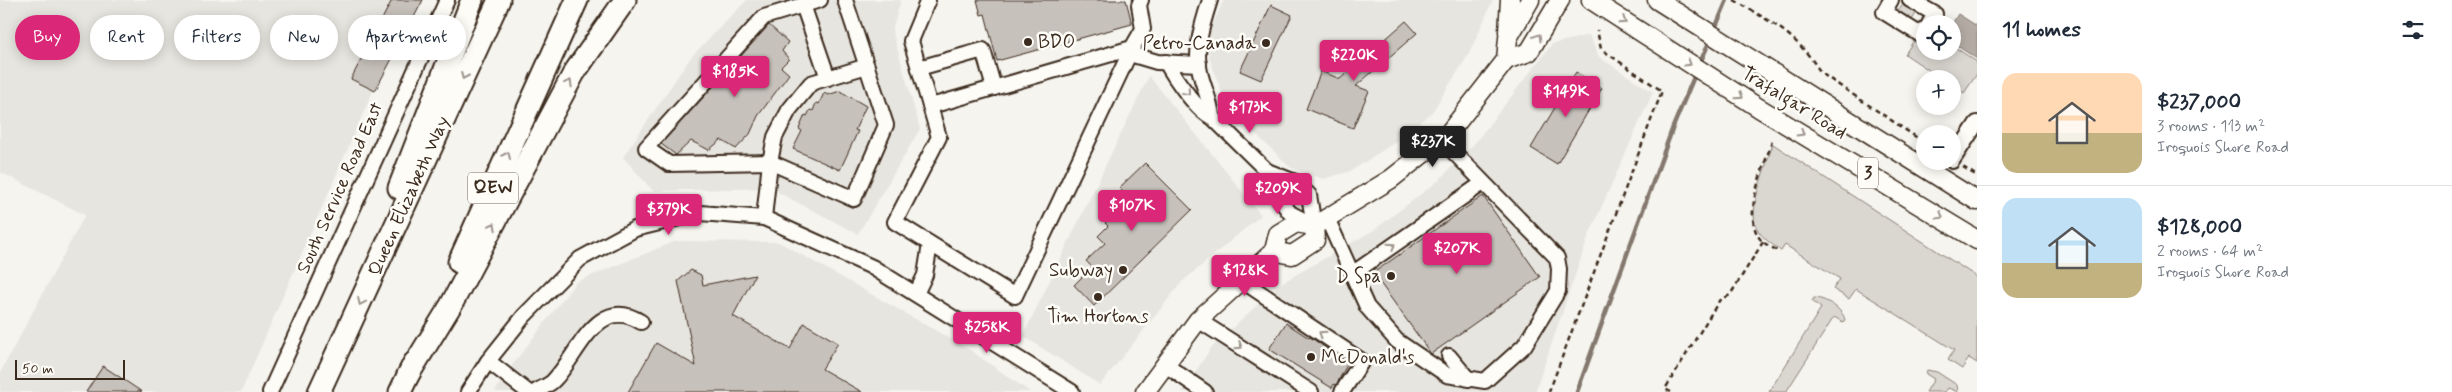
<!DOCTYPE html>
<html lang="en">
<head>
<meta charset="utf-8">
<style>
	:root { --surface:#fff; --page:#f2f2f3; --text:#1f2937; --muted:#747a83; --line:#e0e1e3; --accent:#db2777 }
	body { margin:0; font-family:Mynerve,sans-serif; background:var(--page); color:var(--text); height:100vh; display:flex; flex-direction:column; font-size:19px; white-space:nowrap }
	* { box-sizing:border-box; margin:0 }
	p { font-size:16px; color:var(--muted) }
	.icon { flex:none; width:28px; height:28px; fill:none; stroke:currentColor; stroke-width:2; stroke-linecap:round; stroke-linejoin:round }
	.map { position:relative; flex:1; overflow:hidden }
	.details { display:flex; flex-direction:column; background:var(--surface); width:475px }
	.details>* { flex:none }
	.hud { position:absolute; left:15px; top:15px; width:475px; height:45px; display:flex; gap:10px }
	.fabs { position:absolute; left:1916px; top:15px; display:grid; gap:10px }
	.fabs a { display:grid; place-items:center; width:45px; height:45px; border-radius:50%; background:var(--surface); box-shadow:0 2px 12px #0003; font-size:25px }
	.scale { position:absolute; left:15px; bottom:12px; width:110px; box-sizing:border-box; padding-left:5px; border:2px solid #3b2a1e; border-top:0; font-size:14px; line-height:18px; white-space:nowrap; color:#3b2a1e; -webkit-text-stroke:4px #fdfcf7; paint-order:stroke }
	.price { position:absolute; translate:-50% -42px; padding:0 11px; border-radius:5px; background:var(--accent); color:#fff; font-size:16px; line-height:32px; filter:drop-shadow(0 1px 2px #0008) }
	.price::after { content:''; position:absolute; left:50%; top:30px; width:15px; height:11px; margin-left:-8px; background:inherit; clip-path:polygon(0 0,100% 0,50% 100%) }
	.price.active { background:#222; color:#fff }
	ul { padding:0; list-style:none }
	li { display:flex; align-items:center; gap:15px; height:125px; padding:0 25px }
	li+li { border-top:1px solid var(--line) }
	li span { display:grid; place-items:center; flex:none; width:140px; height:100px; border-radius:15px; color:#555 }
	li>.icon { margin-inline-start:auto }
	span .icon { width:60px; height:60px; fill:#fffc; stroke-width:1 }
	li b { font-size:21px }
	h2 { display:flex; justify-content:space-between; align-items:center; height:60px; padding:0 25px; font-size:21px }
	.chip { padding:0 18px; border-radius:22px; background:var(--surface); box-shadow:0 2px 12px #0003; font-size:18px; line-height:45px }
	.chip.active { background:var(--accent); color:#fff }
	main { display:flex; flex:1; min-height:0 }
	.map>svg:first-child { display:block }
	.built { fill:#e7e5df }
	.green { fill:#dad6d0; stroke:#8a8077 }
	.water { fill:#b4aca4; stroke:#84786e }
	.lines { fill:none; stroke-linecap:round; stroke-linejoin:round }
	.stream { stroke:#84786e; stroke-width:4.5 }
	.building { fill:#c7c1bb; stroke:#3b2a1e }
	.minor-casing { stroke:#3b2a1e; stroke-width:18 }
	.major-casing { stroke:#3b2a1e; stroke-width:21 }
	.highway-casing { stroke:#3b2a1e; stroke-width:25 }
	.path { stroke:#3b2a1e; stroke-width:2.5; stroke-dasharray:5 4; stroke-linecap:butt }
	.minor { stroke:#fdfcf7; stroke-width:14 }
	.major { stroke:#fdfcf7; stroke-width:18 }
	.highway { stroke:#fdfcf7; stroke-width:21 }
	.oneway { stroke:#9c938a }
	.poi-dot { fill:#3b2a1e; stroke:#fdfcf7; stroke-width:2 }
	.labels { text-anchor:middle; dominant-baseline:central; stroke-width:5; stroke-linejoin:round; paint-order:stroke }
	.shield { fill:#fdfcf7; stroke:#75695f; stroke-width:1 }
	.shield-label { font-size:18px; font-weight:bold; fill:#3b2a1e }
	.poi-label { font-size:19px; fill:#3b2a1e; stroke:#fdfcf7; text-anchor:end }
	.street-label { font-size:19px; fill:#3b2a1e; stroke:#fdfcf7 }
</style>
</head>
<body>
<main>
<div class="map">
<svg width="1977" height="392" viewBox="0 0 1977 392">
	<rect width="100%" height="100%" fill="#f5f4ee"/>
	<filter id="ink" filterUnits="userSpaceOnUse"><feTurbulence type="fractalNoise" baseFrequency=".02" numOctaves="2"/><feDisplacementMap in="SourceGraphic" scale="10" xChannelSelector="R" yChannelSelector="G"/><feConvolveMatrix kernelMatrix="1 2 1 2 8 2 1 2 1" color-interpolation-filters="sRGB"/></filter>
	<g filter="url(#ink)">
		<g class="built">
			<polygon points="0,0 413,0 241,392 0,392 0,373 85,215 0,172"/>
			<polygon points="747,0 901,0 892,30 920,129 858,234 770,188 653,191 623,157 691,57"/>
			<polygon points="1224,0 1493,0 1469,54 1432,112 1394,143 1351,171 1323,179 1291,168 1226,105 1209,57 1210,30"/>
			<polygon points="1589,35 1599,57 1653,92 1589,235 1535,392 1182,392 1211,348 1280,284 1374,230 1438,181 1474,144 1552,44"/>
			<polygon points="1149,76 1261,215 1182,282 1100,385 1023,336"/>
			<polygon points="676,241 779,242 970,350 1030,392 495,392 504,376 576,282"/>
		</g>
		<g class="green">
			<polygon points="1905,0 1921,5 1912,20 1898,11"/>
			<polygon points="1923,27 1925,28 1925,51 1952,51 1953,46 1977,62 1977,74 1964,93 1953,86 1952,79 1942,79 1905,54"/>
			<path d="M1773,144L1977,277V363L1969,358L1962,369L1948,360L1954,350L1856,289L1849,299L1833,289L1840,279L1785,245L1781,251C1771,243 1758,236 1755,223C1750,204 1767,163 1773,144Z"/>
			<path d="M1814,298C1825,298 1843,309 1845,320L1843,322L1834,317L1786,392H1769L1821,308L1812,301Z"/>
			<polygon points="1927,370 1937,372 1957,385 1958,392 1948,388 1945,392 1926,392 1934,379 1926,374"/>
		</g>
		<polygon class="water" points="1958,14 1977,26 1977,59 1953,43 1952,24"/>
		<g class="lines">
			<g class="stream">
				<polyline points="1714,31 1727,0"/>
				<polyline points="1699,65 1711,38"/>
				<polyline points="1577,392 1673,127 1696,72"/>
			</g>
		</g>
		<g class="building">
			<polygon points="392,0 423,0 375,91 351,79"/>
			<polygon points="977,0 1126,0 1132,24 997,61 985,14 981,15"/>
			<polygon points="1271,5 1292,15 1261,80 1240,71"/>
			<polygon points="1406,21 1417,33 1356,86 1369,91 1353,128 1306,109 1321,71 1340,79"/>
			<polygon points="769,25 788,42 782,51 789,59 781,67 789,74 758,116 750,134 736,149 721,140 709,150 691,141 676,155 661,144"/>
			<polygon points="1576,72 1602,88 1557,164 1531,148"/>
			<polygon points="840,91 866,106 855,130 858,131 840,170 793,149 802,131 799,129 805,115 807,116 810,110 813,111 816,103 819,104 824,93 828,95"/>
			<polygon points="1145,163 1192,210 1094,306 1074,285 1092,267 1086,261 1105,243 1098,236 1108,226 1105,223 1120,209 1116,204 1126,195 1119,188"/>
			<polygon points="1483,196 1540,277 1431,354 1373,273"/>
			<polygon points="691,270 701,275 703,285 755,275 733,316 790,349 804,323 838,343 822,369 862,392 628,392 656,343 696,366 678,281"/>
			<polygon points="1286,323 1309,338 1310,337 1348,363 1336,385 1334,384 1332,388 1269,349"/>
			<polygon points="103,366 142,392 86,392"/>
		</g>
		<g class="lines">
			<defs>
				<g id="minor">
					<polyline points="820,0 764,17 646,148 669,164 770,162 854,199 886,125 845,0"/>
					<polyline points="928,0 911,41 939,137 895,222 1015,296 1132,48"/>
					<path d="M1210,0C1203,22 1194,49 1200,72C1203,87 1211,101 1212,117"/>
					<polyline points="1891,0 1884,12 1921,35 1925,29"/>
					<polyline points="1910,0 1935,14 1929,24"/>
					<polyline points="803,5 828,78"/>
					<polyline points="1130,54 1157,62 1199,64"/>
					<path d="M1166,62C1174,77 1197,111 1212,117L1267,171L1274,191L1290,213L1309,223"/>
					<polyline points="919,68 983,50 994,88"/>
					<polyline points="931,106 1132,48 1143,29 1139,5 1141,0"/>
					<polyline points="1952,161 1977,123"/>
					<polyline points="1267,171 1295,182 1309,195 1314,226"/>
					<polyline points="764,218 770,162 775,137 789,110 811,83 867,66"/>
					<polyline points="1327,218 1367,307 1397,341 1447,375 1485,381 1524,346 1558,291 1559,269 1557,258 1442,140"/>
					<polyline points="1352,274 1483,183"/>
					<polyline points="1241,280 1362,361 1342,392"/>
					<polyline points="916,294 925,275 930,244"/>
					<polyline points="1198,320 1311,392"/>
					<polyline points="1449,356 1468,379"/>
					<polyline points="488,361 528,392"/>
					<polyline points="1164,364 1205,392"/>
					<polyline points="270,392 447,0"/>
					<polyline points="468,392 488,361 524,316 580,259 635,229 700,213 764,218 872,267 1072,392"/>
					<path d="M535,392C541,388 550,385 554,380C579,354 597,294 641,322"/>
				</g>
				<g id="major">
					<polyline points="1591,0 1759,108 1977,240"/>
					<polyline points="1657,0 1977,201"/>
					<polyline points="1508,32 1510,0"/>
					<polyline points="1506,60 1529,52 1560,0"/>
					<polyline points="1274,251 1292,255 1315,240 1314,226"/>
					<polyline points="1145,392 1198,320 1274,251 1278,234 1296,223 1314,226 1391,179 1448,134 1506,60 1508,38 1530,0"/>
				</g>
				<g id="highway">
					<polyline points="399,188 472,0"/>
					<polyline points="459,262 577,0"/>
					<polyline points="408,375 451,305 574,73 625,0"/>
					<polyline points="319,392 499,0"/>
					<polyline points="400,392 414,363"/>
				</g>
			</defs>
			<use href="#minor" class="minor-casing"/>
			<use href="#major" class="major-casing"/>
			<use href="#highway" class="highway-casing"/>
			<g class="path">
				<path d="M1734,0C1772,23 1796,33 1821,73L1925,143"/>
				<path d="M1772,141C1764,169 1739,219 1763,242C1768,246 1775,249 1780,252"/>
				<polyline points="1963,167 1977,176"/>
				<polyline points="1549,392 1662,91 1601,49 1597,30"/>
				<polyline points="1671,392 1665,389 1719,301 1730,295 1763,242"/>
			</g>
			<use href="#minor" class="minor"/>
			<use href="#major" class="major"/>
			<use href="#highway" class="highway"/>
		</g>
		<defs><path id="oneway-chevron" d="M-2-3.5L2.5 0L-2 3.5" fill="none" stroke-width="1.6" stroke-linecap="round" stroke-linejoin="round" transform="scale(1.25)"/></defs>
		<g class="oneway">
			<use href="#oneway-chevron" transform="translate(1623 21) rotate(33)"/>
			<use href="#oneway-chevron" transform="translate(1538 37) rotate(-59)"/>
			<use href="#oneway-chevron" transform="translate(1688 63) rotate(32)"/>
			<use href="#oneway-chevron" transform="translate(464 76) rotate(114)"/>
			<use href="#oneway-chevron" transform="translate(569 83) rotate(-62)"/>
			<use href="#oneway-chevron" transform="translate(1187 92) rotate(50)"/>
			<use href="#oneway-chevron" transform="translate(1740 96) rotate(33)"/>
			<use href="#oneway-chevron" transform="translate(1801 133) rotate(31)"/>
			<use href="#oneway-chevron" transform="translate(507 155) rotate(-66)"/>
			<use href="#oneway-chevron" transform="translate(1940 216) rotate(32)"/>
			<use href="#oneway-chevron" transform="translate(493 226) rotate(-62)"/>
			<use href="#oneway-chevron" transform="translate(1392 246) rotate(-35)"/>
			<use href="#oneway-chevron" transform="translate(361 302) rotate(115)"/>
			<use href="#oneway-chevron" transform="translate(1322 334) rotate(-146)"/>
			<use href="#oneway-chevron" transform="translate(1239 346) rotate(33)"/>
		</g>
	</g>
	<g class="poi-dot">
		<circle cx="1028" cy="42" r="5"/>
		<circle cx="1266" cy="43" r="5"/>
		<circle cx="1123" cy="270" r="5"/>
		<circle cx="1391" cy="276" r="5"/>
		<circle cx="1098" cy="297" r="5"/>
		<circle cx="1311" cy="357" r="5"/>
	</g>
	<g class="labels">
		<g class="shield">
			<rect x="1858" y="157.5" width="20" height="31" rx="4"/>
			<rect x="468" y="172.5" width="50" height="31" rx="4"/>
		</g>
		<g class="shield-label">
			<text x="1868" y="173">3</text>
			<text x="493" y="188">QEW</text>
		</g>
		<g class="poi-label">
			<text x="1038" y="42" text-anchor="start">BDO</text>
			<text x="1256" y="43">Petro-Canada</text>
			<text x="1113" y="270">Subway</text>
			<text x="1381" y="276">D Spa</text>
			<text x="1098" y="316" text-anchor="middle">Tim Hortons</text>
			<text x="1321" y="357" text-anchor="start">McDonald's</text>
		</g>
		<g class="street-label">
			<text transform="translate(1794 103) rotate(32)">Trafalgar Road</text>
			<text transform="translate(340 188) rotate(-66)">South Service Road East</text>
			<text transform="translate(409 196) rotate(-66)">Queen Elizabeth Way</text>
		</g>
	</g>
</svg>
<div class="fabs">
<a><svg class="icon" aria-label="locate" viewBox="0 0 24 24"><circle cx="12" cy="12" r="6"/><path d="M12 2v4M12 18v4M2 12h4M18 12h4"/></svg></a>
<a>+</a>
<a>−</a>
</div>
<div class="scale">50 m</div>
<b class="price" style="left:1354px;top:82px">$220K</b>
<b class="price" style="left:735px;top:98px">$185K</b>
<b class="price" style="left:1566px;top:118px">$149K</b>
<b class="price" style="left:1250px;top:134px">$173K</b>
<b class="price active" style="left:1433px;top:168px">$237K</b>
<b class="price" style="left:1278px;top:215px">$209K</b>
<b class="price" style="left:1132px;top:232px">$107K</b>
<b class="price" style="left:669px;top:236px">$379K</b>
<b class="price" style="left:1457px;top:275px">$207K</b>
<b class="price" style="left:1245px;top:297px">$128K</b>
<b class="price" style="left:987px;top:354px">$258K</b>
<div class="hud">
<a class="chip active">Buy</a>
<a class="chip">Rent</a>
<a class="chip">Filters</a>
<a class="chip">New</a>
<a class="chip">Apartment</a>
</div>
</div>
<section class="details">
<h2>11 homes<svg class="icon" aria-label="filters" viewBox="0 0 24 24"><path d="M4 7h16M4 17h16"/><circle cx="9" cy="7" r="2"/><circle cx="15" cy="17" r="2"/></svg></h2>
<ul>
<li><span style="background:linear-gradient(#ffd9b3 60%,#c2b280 0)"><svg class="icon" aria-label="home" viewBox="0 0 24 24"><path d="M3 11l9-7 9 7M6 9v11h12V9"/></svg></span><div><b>$237,000</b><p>3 rooms · 113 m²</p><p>Iroquois Shore Road</p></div></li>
<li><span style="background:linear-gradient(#bfe0f5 65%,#c2b280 0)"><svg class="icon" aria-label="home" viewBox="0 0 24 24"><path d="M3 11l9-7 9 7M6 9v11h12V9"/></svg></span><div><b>$128,000</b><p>2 rooms · 64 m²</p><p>Iroquois Shore Road</p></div></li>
</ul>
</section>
</main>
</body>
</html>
